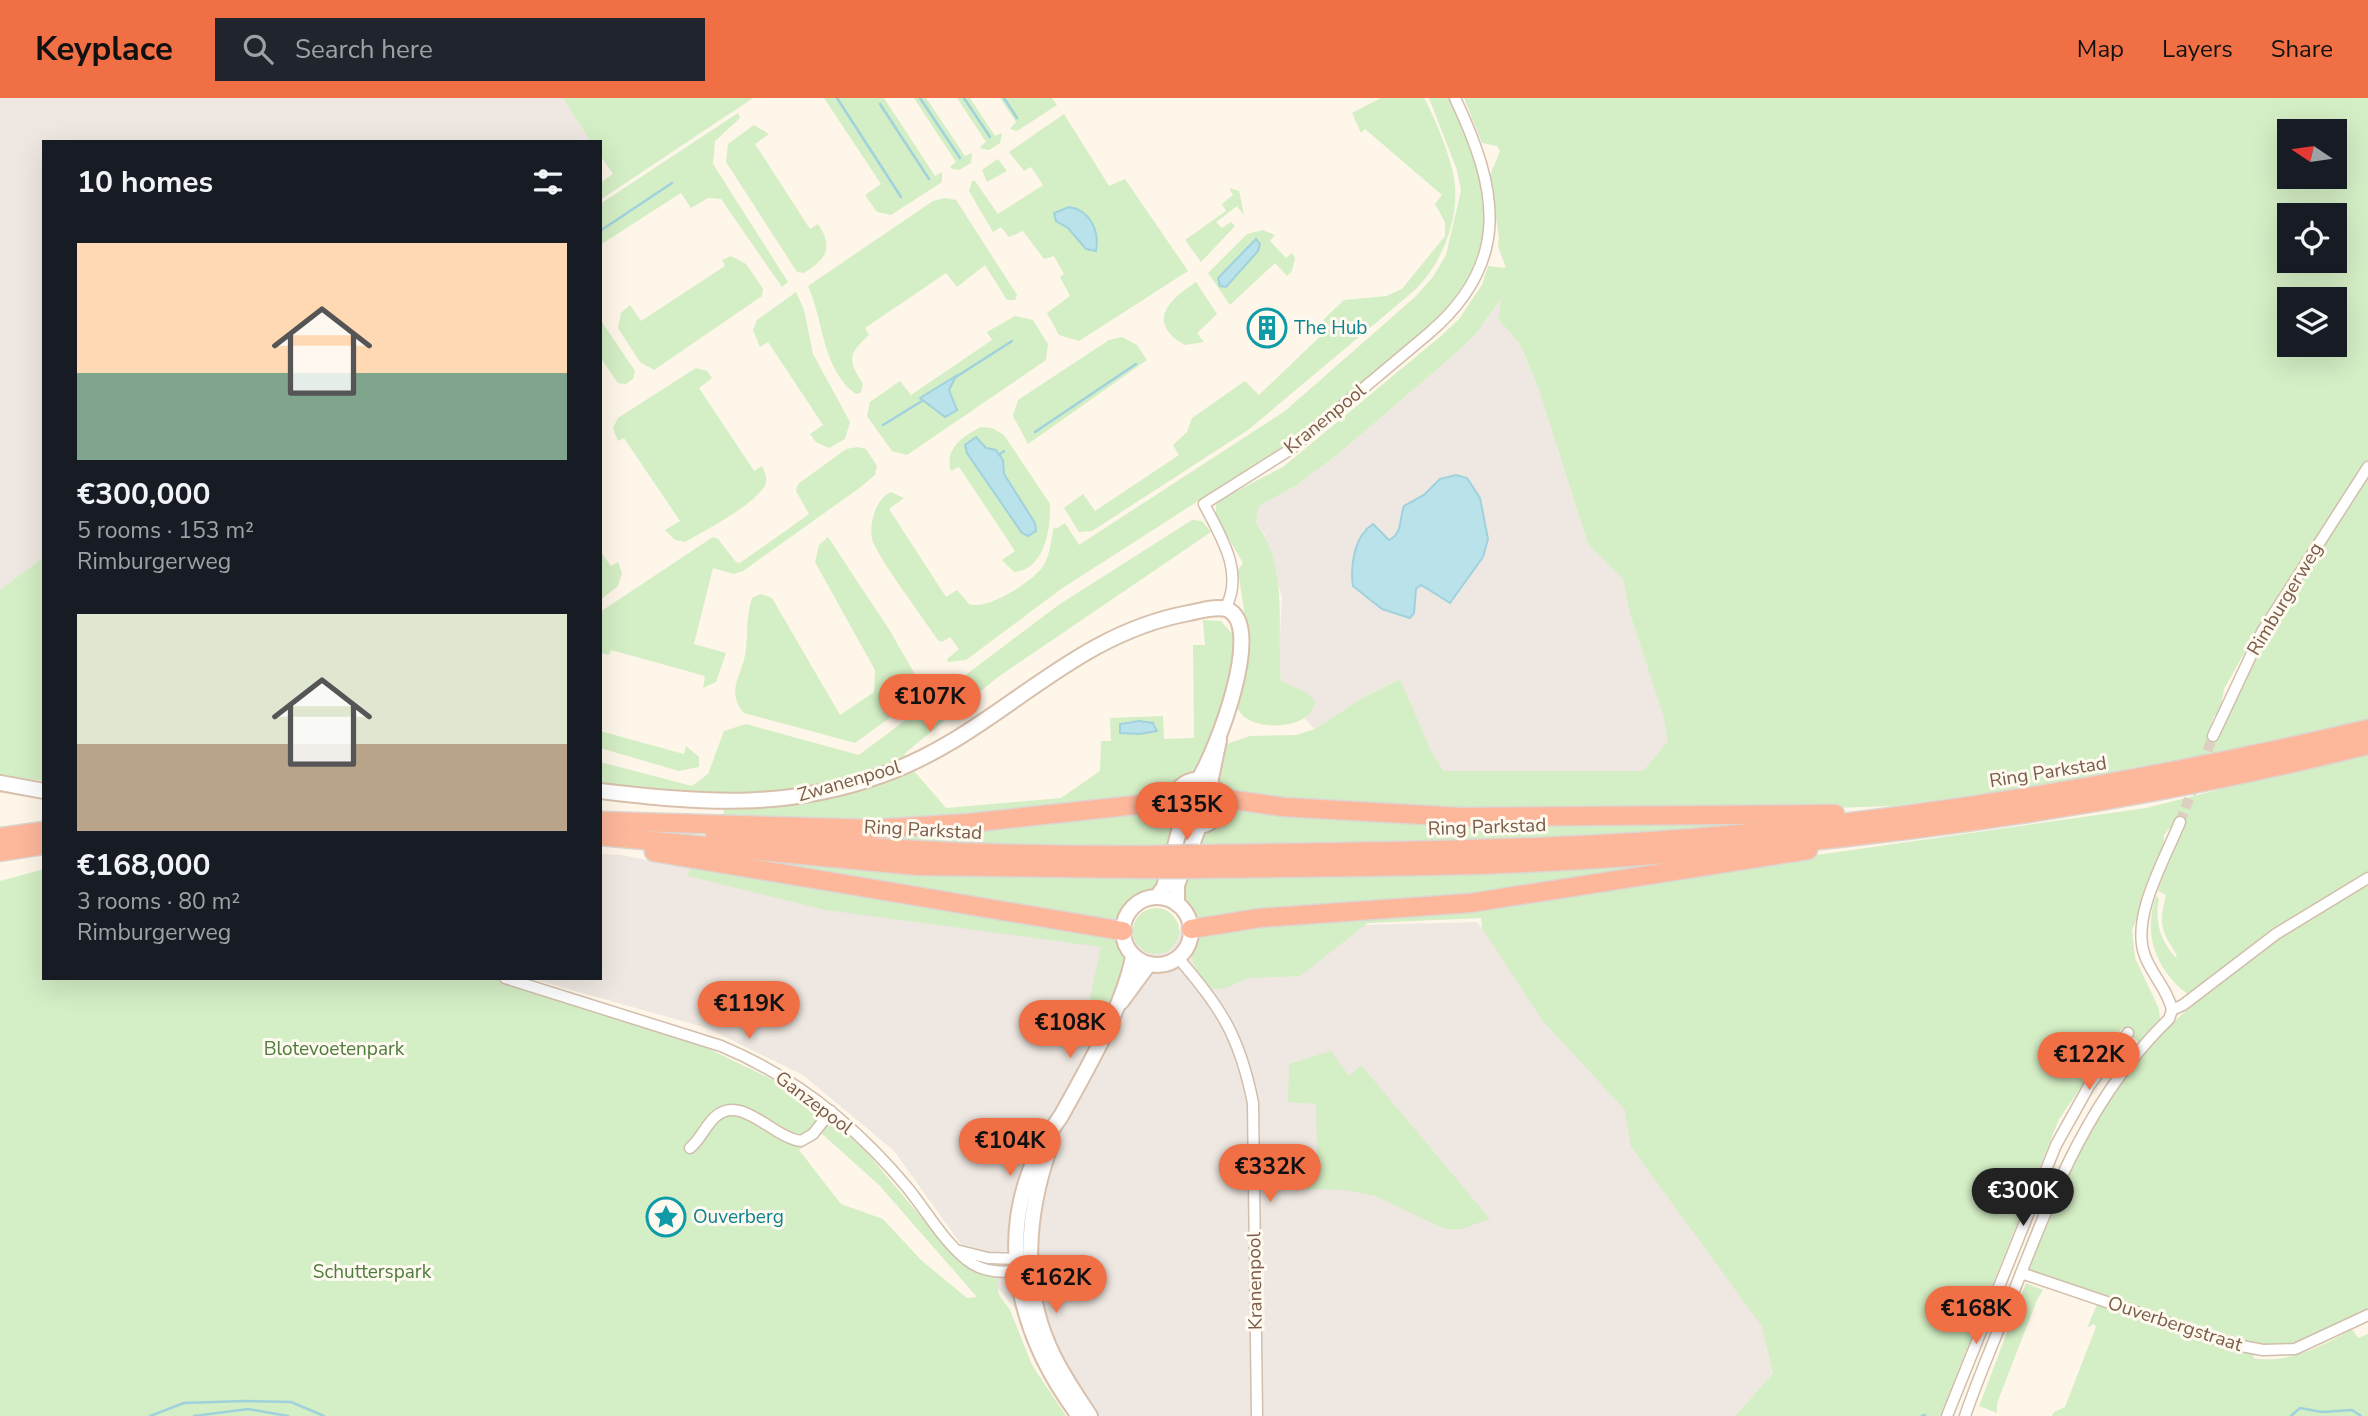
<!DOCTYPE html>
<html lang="en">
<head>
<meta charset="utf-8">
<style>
	:root { --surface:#171b24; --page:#20242c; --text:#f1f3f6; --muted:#9ea1a6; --accent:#f16f45 }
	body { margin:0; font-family:"Nunito Sans",sans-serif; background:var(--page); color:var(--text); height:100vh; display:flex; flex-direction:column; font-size:26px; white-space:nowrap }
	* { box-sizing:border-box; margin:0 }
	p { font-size:23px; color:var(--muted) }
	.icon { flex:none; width:38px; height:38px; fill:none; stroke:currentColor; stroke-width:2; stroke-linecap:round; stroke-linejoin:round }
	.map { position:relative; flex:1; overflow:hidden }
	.drawer { position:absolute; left:42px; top:42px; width:560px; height:840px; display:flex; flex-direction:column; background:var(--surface); border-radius:0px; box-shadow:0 7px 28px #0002 }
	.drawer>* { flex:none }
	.needle { width:46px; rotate:283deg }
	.tools { position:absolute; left:2277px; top:21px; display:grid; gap:14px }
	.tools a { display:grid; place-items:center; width:70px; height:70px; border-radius:0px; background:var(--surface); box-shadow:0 7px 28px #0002; font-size:35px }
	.price { position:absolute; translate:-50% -60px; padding:0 16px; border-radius:24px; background:var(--accent); color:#111; font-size:23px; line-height:46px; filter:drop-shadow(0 2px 4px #0008) }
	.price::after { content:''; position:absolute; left:50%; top:42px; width:21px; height:16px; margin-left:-10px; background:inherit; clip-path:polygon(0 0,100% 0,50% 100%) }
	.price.active { background:#222; color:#fff }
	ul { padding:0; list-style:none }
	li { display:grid; align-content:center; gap:14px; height:371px; padding:0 35px }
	li span { display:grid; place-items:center; height:217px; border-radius:0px; color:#555 }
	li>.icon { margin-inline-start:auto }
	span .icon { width:126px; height:126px; fill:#fffc; stroke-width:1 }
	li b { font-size:30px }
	h2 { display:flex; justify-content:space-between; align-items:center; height:84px; padding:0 35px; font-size:30px }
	header { display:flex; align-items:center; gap:42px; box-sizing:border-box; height:98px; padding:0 35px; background:var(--accent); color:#111 }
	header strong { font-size:33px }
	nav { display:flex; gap:38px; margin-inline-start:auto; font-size:24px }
	.search { width:490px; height:63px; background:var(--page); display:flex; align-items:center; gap:18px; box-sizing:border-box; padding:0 24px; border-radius:0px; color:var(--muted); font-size:26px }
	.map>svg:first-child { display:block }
	.industrial { fill:#efe8e2 }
	.green { fill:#d4eec5; fill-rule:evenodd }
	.water { fill:#bae2ea; stroke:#a0d2dd; stroke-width:2 }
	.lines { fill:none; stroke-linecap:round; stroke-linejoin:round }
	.stream { stroke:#a0d2dd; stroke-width:2.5 }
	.street-tunnel { stroke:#ddd0c0; stroke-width:10; stroke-dasharray:10 5; stroke-linecap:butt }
	.street-casing { stroke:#d2beac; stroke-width:13 }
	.secondary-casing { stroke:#d8c0ac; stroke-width:18 }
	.highway-casing { stroke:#ddd5d0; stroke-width:21 }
	.street { stroke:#fff; stroke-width:10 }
	.secondary { stroke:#fff; stroke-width:14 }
	.highway { stroke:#fdb79b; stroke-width:18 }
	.highway-bridge-casing { stroke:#ddd5d0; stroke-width:21; stroke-linecap:butt }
	.highway-bridge { stroke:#fdb79b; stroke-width:18 }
	.labels { text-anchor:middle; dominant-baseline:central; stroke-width:6; stroke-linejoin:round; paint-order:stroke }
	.culture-label { font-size:19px; fill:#0d838f; stroke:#fffaf0; text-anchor:start }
	.street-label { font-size:19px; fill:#7b5c49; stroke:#fffaf0 }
	.park-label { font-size:19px; fill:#4e7c3d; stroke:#fffaf0 }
</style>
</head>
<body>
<header>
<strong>Keyplace</strong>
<div class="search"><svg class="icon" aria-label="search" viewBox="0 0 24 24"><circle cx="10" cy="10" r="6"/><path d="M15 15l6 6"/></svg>Search here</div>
<nav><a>Map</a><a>Layers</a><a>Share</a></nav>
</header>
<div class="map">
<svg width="2368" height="1318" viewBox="0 0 2368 1318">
	<rect width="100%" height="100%" fill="#fef6e8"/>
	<g class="industrial">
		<polygon points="0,0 563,0 591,44 44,44 44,459 0,492"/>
		<polygon points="1502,198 1498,221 1520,246 1539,292 1588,446 1623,481 1630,516 1663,617 1668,643 1643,673 1444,673 1432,655 1399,581 1362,600 1315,631 1305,621 1314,610 1306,594 1281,583 1279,557 1282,500 1265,437 1256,425 1259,408 1297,387 1337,357 1456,255 1476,236"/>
		<polygon points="600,756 621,757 1030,836 1477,824 1629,1014 1761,1227 1773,1275 1735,1318 1093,1318 1066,1271 960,1145 894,1053 803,977 707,930 529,880 600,880"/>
	</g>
	<g class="green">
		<polygon points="563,0 753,0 600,102 600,85 613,76 600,57 600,44 591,44"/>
		<polygon points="824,0 884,0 935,78 942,74 942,84 891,117 877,114 865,97 881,86"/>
		<polygon points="914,0 926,0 965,58 972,55 971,65 959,72 952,71 950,69 956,64"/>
		<polygon points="957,0 970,0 995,38 1002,35 1000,45 989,52 982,51 980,49 986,44"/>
		<polygon points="1000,0 1052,0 1057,7 1017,33 1010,31 1016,24"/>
		<path d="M1381,0H1424C1435,20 1454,66 1455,88C1458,125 1441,166 1415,192L1248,332L1092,433L1079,434L1064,410L1083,396L1095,413L1179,357L1173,347L1187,334L1192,320L1245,283L1259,297L1330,229L1323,222L1344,202L1386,198L1402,191L1445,138V124L1435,106L1442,97L1365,31L1361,35L1352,15Z"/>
		<path d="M1429,0H1451C1485,85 1511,144 1439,220L1287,346L1061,491L966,562L948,564L947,561L959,551L950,539L942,544L938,542C926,524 876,457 872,441C869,425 876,400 891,394L904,400L889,411L946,499L957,492L969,506C987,513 1034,483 1044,467C1050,457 1051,441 1054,429L1056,431L1065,425L1079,447L1285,313L1415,199L1433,179L1446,157L1461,93L1457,72Z"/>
		<path d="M1464,0H2368V362L2261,525L2224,591L2220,614L2214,618L2207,638L2211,639L2221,633L2227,621L2225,618L2265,538L2368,379V625L2228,657L2049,687L1893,708L1830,710L1810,723L1522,744L1207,748L1200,780L1711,758L1789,761L2146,710L2368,654V1213C2332,1231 2297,1249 2257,1250L2253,1260C2286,1267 2325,1247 2352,1231L2358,1240L2368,1236V1318H2052L2054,1314L2065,1309L2096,1229L2094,1226L2087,1230L2101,1197L2028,1173C2062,1073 2113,970 2198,903C2160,880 2141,841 2156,798L2159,801C2154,825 2161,843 2177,861C2176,852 2171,849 2167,841C2159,826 2162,813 2166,797L2158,793L2170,755L2181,738L2183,724L2174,725L2164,737V753L2132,832L2135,860L2159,911L2160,921L2140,945L2122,930L2059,1021L1940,1318H1735L1773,1275L1761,1227L1631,1049L1625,1012L1542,922L1482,830L1481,820L1368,825L1300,878L1249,880L1224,891L1210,890C1197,873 1182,856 1199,836L1183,806L1181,790L1199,739L1217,724L1226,708L1220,681L1226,646L1250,638L1296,637L1315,631L1362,600L1400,581L1432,655L1444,673H1643L1668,643L1663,617L1630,516L1623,481L1588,446L1539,292L1520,246L1498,221L1501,200L1476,236L1456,255L1337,357L1297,387L1259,408L1256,425C1290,470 1276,531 1281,583L1306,594L1315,603C1314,632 1250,636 1238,611L1247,533L1238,472L1243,465L1216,419V407L1225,399L1283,369L1441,238L1459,221L1482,187L1488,168L1506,170L1498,148L1499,140L1490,77L1500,53L1497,48L1482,45ZM2289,33H2334V79H2289ZM2289,117H2334V163H2289ZM2289,201H2334V247H2289Z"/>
		<polygon points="738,15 740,20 715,43 713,66 788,184 782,189 721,101 708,100 691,110 681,95 600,147 600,106"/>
		<polygon points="1064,16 1109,88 1125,81 1188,173 1079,243 1059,237 1047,215 1070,198 1060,179 1064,176 1054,158 1044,161 1023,133 1009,139 1001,129 993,134 969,93 972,83 975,83 998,116 1043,87 1031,69 1024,73 1009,54"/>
		<path d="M754,27L769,36L755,46L810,131L818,126C834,150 826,161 804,175L797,174L726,64L728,46Z"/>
		<polygon points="998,61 1007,73 987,84 982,72"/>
		<polygon points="1229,90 1239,93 1244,117 1237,108 1216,124 1222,130 1231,124 1235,128 1201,164 1185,142 1226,113 1222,106 1233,97"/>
		<path d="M945,100L956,102L1017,197L1015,202H1007L985,167L957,189L946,175L865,230L869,237C847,257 848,262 863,286L861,295L856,296C822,272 824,223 808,188L933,103Z"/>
		<polygon points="1263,132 1275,137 1270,143 1286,160 1292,155 1295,160 1292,173 1287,178 1275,165 1230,207 1208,175 1247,136"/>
		<polygon points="731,158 746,166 763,191 762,198 654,272 640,264 618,230 621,215 630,207 641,223 725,168 722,162"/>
		<path d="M1196,184L1217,216L1197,235L1204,244L1185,247C1145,224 1170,201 1196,184Z"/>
		<polygon points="796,194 804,212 813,256 850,324 845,341 829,350 816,344 810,336 823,327 768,244 760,249 753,232 757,222"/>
		<polygon points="1015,218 1033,222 1048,246 1046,262 907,357 892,353 867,318 870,304 900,283 911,297 992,242 987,234"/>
		<polygon points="600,221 635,273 633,281 626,286 618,285 600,259"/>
		<polygon points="1122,239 1137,247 1147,262 1028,346 1013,318 1018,302 1109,242"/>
		<path d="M696,270L707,273L712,280L699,290L754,373L762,368C765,375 769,382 764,389C751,409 706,432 685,444L675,442L665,432L680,423L624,340L618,343L613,330L618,320Z"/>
		<path d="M981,329L992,330L1004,337L1050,406C1051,432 1044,472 1014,474L1002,462L1015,453L959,369L951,373C944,351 963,338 981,329Z"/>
		<polygon points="858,349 866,351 877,368 875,377 858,391 743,473 734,476 713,470 694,546 726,555 716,584 703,590 705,578 611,552 609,557 600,555 600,514 713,439 718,441 736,464 740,465 809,416 796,393 798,386 846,351"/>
		<path d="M1192,422L1202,423L1211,434L998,579L904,656L907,661C804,704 708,698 600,688V664L692,688L708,676L724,633L746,626L859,657L1060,506Z"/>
		<path d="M828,439L890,533L925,594L855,645L744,615C724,592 744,576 746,551C748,532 746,519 752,500L761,496L772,500L840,617L874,594L875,572L815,464L819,447Z"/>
		<polygon points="600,453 611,468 618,464 622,475 618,488 600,502"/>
		<polygon points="44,459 44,683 0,678 0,492"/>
		<path d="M1203,522L1221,523L1234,538L1231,580L1221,616L1196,673L1182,682L1170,695L940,723L723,722L724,709L811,703L914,673L946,710L1061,700L1100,673L1101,643H1111L1110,620L1163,618L1164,641L1194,640L1193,547H1205ZM1130,623L1156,627L1157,633L1140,636L1121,635L1120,626Z"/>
		<polygon points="600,633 684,656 686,648 699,659 699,669 679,673 600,650"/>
		<circle cx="1198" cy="704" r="13"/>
		<polygon points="1171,707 1177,723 1174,748 990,750 788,735"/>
		<path d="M701,756L952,776L1162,780C1151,801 1129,799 1118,825Z"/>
		<path d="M691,765L1112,832C1140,865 1114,897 1100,930L1083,931L1101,849L826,812L688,778Z"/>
		<path d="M44,771V880H492L707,950L784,987L815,1008L863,1050L953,1157L973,1171L996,1177L999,1197L1010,1212L1032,1267L1066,1318H0V783ZM820,1034L879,1087L977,1199L967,1200L921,1162L883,1121L841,1106L799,1052Z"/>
		<circle cx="1156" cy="833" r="23"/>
		<polygon points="1331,953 1349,978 1361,967 1490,1121 1462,1131 1445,1131 1375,1098 1344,1092 1265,1090 1264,1056 1317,1055 1316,1006 1288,1004 1289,966"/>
		<polygon points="2026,1185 2043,1192 2037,1202 1997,1305 1997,1315 1979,1308"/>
	</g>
	<g class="water">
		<path d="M1069,109C1090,112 1100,133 1096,153L1086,151L1068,130L1056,123L1054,115Z"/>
		<polygon points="1256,141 1260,146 1258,153 1226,189 1220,188 1218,180"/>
		<polygon points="956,278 949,292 957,312 945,319 920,300"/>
		<polygon points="976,339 986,350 996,352 1003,362 1004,376 1035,425 1036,433 1028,438 1022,435 967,355 965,347"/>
		<path d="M1456,377L1467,380L1480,400L1488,441L1483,459L1450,505L1421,487L1416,491L1414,515L1410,520L1382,511L1353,488C1350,468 1354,438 1373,426L1389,442C1403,435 1399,421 1404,408L1424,397L1440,381Z"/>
		<polygon points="1139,623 1153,625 1157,633 1140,636 1120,635 1120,626"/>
	</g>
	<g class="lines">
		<g class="stream">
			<polyline points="837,0 901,99"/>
			<polyline points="920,0 960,60"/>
			<polyline points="964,0 990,39"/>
			<polyline points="1004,0 1017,20"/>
			<polyline points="880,6 929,81"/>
			<polyline points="600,133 672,85"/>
			<polyline points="956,279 1012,243"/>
			<polyline points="883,327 922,303"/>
			<polyline points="1035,334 1136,266"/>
			<polyline points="999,357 1004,353"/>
			<polyline points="150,1318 184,1305 244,1303 291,1304 324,1318"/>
			<polyline points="194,1318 248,1311 288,1318"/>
			<polyline points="1922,1318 1925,1317"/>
			<polyline points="2291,1318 2300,1310 2322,1314 2352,1312 2361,1318"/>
		</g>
		<g class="street-tunnel">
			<polyline points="2202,667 2213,638"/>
			<polyline points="2180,724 2195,685"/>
		</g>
		<defs>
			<g id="street">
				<path d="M1225,511C1245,475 1221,439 1204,406L1291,351L1428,236C1513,164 1498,91 1455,0"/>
				<polyline points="2213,638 2262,534 2368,369"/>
				<path d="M1178,860C1222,910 1240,940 1253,1005L1257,1318"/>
				<path d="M505,880L721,948C793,978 856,1028 906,1088C926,1112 943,1143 967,1162C980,1173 1008,1178 1022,1169"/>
				<path d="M2172,912C2168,892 2152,877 2145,858C2130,820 2165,761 2180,724"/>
				<path d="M690,1050C701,1041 705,1028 715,1019C741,995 773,1040 801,1043L813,1036L831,1013"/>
				<polyline points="960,1153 988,1160 1021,1161"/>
				<polyline points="2021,1175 2231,1246 2263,1252 2295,1251 2368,1217"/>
				<polyline points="1947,1318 2056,1047 2089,988 2128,935"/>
				<path d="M1965,1318C1980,1274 1999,1232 2016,1188C2054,1091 2092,995 2169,921L2172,912L2183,907L2276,836L2368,780"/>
			</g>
			<g id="secondary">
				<circle cx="1197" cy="705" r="23"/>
				<polyline points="0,685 44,693"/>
				<polyline points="1210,685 1219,642"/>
				<path d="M600,693C700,705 786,712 882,677C998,636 1065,538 1189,515C1200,513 1214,508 1226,511C1267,525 1215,657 1198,682"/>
				<circle cx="1157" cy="833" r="34"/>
				<polyline points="1157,799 1164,789 1182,722"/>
				<polyline points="1177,806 1177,787 1199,728"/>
				<polyline points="1121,904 1149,866"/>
				<path d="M1051,1046C1026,1115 1020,1190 1053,1257C1063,1278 1077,1298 1090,1318"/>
				<path d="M1079,1318C1021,1241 994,1145 1038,1054C1044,1041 1053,1030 1061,1018C1086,973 1123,909 1133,859"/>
			</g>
			<g id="highway">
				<polyline points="1220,700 1283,709 1460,719 1835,716"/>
				<polyline points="600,723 873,731 969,725 1154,705 1175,699"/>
				<path d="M715,736C860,752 1003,758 1149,757"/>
				<polyline points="600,738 919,768 1144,771"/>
				<polyline points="0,739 44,733"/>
				<polyline points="0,754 44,747"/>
				<polyline points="654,754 1123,833"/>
				<path d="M1199,756C1333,754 1467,753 1602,746C1860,732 2117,690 2368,631"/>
				<path d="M1194,771C1323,769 1452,770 1581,762C1845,746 2112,711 2368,647"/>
				<polyline points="1191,831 1259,820 1470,805 1808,752"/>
			</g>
		</defs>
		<use href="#street" class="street-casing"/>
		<use href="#secondary" class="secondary-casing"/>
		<use href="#highway" class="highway-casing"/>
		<use href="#street" class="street"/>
		<use href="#secondary" class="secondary"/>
		<use href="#highway" class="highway"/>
		<defs>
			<g id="highway-bridge">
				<polyline points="1149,757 1199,756"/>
				<polyline points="1144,771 1194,771"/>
			</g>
		</defs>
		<use href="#highway-bridge" class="highway-bridge-casing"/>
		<use href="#highway-bridge" class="highway-bridge"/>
	</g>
	<defs>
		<symbol id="building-ring" viewBox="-11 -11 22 22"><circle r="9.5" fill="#fffaf0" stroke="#0f9aa8" stroke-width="1.5"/><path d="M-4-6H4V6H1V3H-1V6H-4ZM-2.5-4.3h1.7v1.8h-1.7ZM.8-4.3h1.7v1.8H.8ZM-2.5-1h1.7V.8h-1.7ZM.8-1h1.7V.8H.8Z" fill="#0f9aa8"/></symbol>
		<symbol id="sight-ring" viewBox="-11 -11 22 22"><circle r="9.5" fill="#fffaf0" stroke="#0f9aa8" stroke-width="1.5"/><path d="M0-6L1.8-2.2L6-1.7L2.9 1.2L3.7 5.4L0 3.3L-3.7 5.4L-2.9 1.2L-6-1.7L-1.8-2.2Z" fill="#0f9aa8"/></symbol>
	</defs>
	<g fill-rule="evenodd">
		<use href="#building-ring" x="1245" y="208" width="44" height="44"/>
		<use href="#sight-ring" x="644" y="1097" width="44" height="44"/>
	</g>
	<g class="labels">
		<g class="culture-label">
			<text x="1294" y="230">The Hub</text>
			<text x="693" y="1119">Ouverberg</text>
		</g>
		<g class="street-label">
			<text transform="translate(1325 321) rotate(-39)">Kranenpool</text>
			<text transform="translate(2285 501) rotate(-59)">Rimburgerweg</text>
			<text transform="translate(2048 674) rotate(-9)">Ring Parkstad</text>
			<text transform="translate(849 683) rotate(-16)">Zwanenpool</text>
			<text transform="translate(1487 729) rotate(-2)">Ring Parkstad</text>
			<text transform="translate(923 732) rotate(3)">Ring Parkstad</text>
			<text transform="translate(814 1005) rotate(37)">Ganzepool</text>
			<text transform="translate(1255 1183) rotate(-91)">Kranenpool</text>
			<text transform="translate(2175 1226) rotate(18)">Ouverbergstraat</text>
		</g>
		<g class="park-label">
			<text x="334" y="951">Blotevoetenpark</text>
			<text x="372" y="1174">Schutterspark</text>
		</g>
	</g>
</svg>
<div class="tools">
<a><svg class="needle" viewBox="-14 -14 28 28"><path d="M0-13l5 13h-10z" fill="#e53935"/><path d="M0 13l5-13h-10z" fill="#9ea1a6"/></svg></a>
<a><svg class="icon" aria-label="locate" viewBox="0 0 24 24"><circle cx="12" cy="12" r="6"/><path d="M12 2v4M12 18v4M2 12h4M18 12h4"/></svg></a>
<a><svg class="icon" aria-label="layers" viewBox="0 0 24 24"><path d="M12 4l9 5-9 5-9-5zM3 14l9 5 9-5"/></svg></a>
</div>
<b class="price" style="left:930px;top:636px">€107K</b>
<b class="price" style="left:1187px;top:744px">€135K</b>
<b class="price" style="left:749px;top:943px">€119K</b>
<b class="price" style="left:1070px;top:962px">€108K</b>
<b class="price" style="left:2089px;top:994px">€122K</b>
<b class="price" style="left:1010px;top:1080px">€104K</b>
<b class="price" style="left:1270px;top:1106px">€332K</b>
<b class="price active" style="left:2023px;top:1130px">€300K</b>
<b class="price" style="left:1056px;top:1217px">€162K</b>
<b class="price" style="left:1976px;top:1248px">€168K</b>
<section class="drawer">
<h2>10 homes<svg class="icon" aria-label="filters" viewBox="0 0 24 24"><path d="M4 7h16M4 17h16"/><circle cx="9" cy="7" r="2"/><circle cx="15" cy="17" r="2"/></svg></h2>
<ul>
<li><span style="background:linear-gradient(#ffd9b3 60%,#7fa58c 0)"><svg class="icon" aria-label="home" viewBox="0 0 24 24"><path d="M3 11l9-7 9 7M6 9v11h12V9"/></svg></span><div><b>€300,000</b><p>5 rooms · 153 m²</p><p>Rimburgerweg</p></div></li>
<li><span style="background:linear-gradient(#dfe7d0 60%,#b9a48a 0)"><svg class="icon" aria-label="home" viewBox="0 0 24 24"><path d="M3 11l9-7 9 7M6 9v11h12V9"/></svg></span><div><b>€168,000</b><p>3 rooms · 80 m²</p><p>Rimburgerweg</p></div></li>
</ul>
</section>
</div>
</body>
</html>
